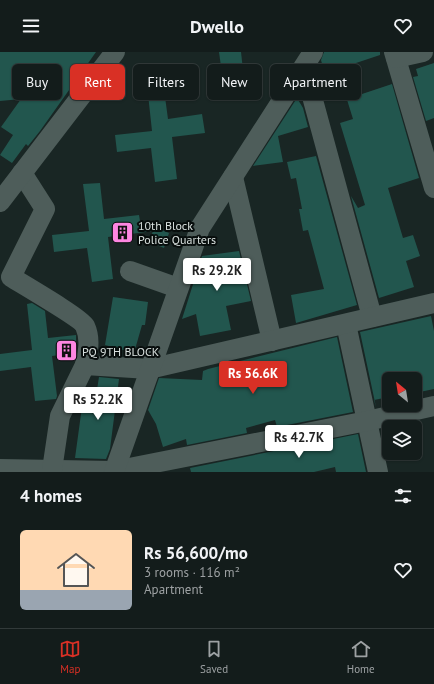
<!DOCTYPE html>
<html lang="en">
<head>
<meta charset="utf-8">
<style>
	:root { --surface:#131c1b; --page:#1c2524; --text:#f1f3f6; --muted:#9da1a3; --line:#323a3a; --accent:#d93025 }
	body { margin:0; font-family:"PT Sans",sans-serif; background:var(--page); color:var(--text); height:100vh; display:flex; flex-direction:column; font-size:15px; white-space:nowrap }
	* { box-sizing:border-box; margin:0 }
	p { font-size:13px; color:var(--muted) }
	.icon { flex:none; width:22px; height:22px; fill:none; stroke:currentColor; stroke-width:2; stroke-linecap:round; stroke-linejoin:round }
	.map { position:relative; height:420px; overflow:hidden }
	.side { display:flex; flex-direction:column; background:var(--surface); flex:1 }
	.side>* { flex:none }
	.top-card { position:absolute; left:12px; top:12px; width:410px; height:36px; display:flex; gap:8px }
	.needle { width:26px; rotate:330deg }
	.tools { position:absolute; left:382px; top:320px; display:grid; gap:8px }
	.tools a { display:grid; place-items:center; width:40px; height:40px; border-radius:6px; background:var(--surface); box-shadow:0 1px 3px #0004,0 0 0 1px var(--line); font-size:20px }
	.price { position:absolute; translate:-50% -34px; padding:0 9px; border-radius:4px; background:#fff; color:#222; font-size:13px; line-height:26px; filter:drop-shadow(0 1px 2px #0008) }
	.price::after { content:''; position:absolute; left:50%; top:24px; width:12px; height:9px; margin-left:-6px; background:inherit; clip-path:polygon(0 0,100% 0,50% 100%) }
	.price.on { background:var(--accent); color:#fff }
	ul { padding:0; list-style:none }
	li { display:flex; align-items:center; gap:12px; height:100px; padding:0 20px }
	li+li { border-top:1px solid var(--line) }
	li span { display:grid; place-items:center; flex:none; width:112px; height:80px; border-radius:6px; color:#555 }
	li>.icon { margin-inline-start:auto }
	span .icon { width:48px; height:48px; fill:#fffc; stroke-width:1 }
	li b { font-size:17px }
	h2 { display:flex; justify-content:space-between; align-items:center; height:48px; padding:0 20px; font-size:17px }
	.chip { padding:0 14px; border-radius:6px; background:var(--surface); box-shadow:0 1px 3px #0004,0 0 0 1px var(--line); font-size:14px; line-height:36px }
	.chip.on { background:var(--accent); color:#fff }
	header { display:flex; justify-content:space-between; align-items:center; height:52px; padding:0 20px; background:var(--surface); font-size:18px; font-weight:700 }
	.tabs { display:flex; justify-content:space-around; align-items:center; height:56px; border-top:1px solid var(--line); background:var(--surface); font-size:11px; color:var(--muted) }
	.tabs a { display:grid; justify-items:center; gap:2px }
	.tabs .on { color:var(--accent) }
	.map>svg:first-child { display:block }
	.building { fill:#22564e }
	.lines { fill:none; stroke-linecap:round; stroke-linejoin:round }
	.minor { stroke:#4e5d5a; stroke-width:20 }
	.labels { text-anchor:middle; dominant-baseline:central; stroke-width:4; stroke-linejoin:round; paint-order:stroke }
	.poi-label { font-size:12px; fill:#d8e0de; stroke:#080e0d; text-anchor:start }
</style>
</head>
<body>
<header><svg class="icon" aria-label="menu" viewBox="0 0 24 24"><path d="M4 6h16M4 12h16M4 18h16"/></svg>Dwello<svg class="icon" aria-label="heart" viewBox="0 0 24 24"><path d="M12 20l-8-8c-3-5 5-10 8-4 3-6 11-1 8 4z"/></svg></header>
<div class="map">
<svg width="434" height="420" viewBox="0 0 434 420">
	<rect width="100%" height="100%" fill="#192624"/>
	<g class="building">
		<polygon points="0,0 96,0 40,79 28,94 26,92 12,111 0,103 13,83 1,75 21,47 0,49"/>
		<polygon points="219,0 241,0 244,27 223,29"/>
		<polygon points="324,0 380,0 380,3 353,12 362,42 392,32 419,126 388,136 403,186 413,183 420,204 406,209 414,235 379,246 351,144 358,156 365,153 340,71 353,67 344,38 330,42 321,8"/>
		<polygon points="434,11 434,66 426,69 413,25 418,24 416,17"/>
		<polygon points="163,30 168,67 202,62 205,81 172,85 177,127 155,130 151,96 117,100 115,83 152,79 147,33"/>
		<polygon points="297,46 303,56 308,75 278,84 283,110 253,114"/>
		<polygon points="316,104 357,253 296,271 291,243 324,237 308,178 303,179 299,157 302,157 296,126 291,127 287,110"/>
		<polygon points="100,131 104,167 139,163 140,169 169,181 164,196 149,190 153,179 108,185 113,227 92,230 87,196 54,200 52,183 89,179 83,132"/>
		<polygon points="239,199 251,249 226,254 231,278 200,284 196,262 182,267 202,204"/>
		<polygon points="113,245 148,250 145,273 142,273 134,301 105,293"/>
		<polygon points="32,251 45,259 48,286 76,283 76,301 52,304 57,344 56,347 35,349 31,315 0,319 0,302 32,298 27,252"/>
		<polygon points="431,264 434,279 434,337 415,341 415,327 389,327 389,345 374,348 376,355 360,280"/>
		<polygon points="337,285 353,360 277,375 275,368 246,376 247,381 187,393 186,387 163,395 156,372 148,358 159,326 202,328 203,319 208,317"/>
		<polygon points="99,325 119,327 110,397 106,407 75,406 84,340 86,338 90,338 93,363"/>
		<polygon points="384,377 389,391 389,397 385,399 381,378"/>
		<polygon points="358,382 366,420 336,420 335,415 314,420 191,420 190,416"/>
	</g>
	<g class="lines">
		<g class="minor">
			<polyline points="394,0 434,136"/>
			<polyline points="396,6 423,0"/>
			<polyline points="304,15 372,265"/>
			<path d="M22,121L45,157L11,225C22,232 81,266 85,274C91,287 88,300 85,313"/>
			<polyline points="233,125 272,289"/>
			<polyline points="0,150 115,0"/>
			<polyline points="130,219 178,236"/>
			<polyline points="346,272 378,420"/>
			<polyline points="0,417 114,419 367,369 434,354"/>
			<polyline points="52,418 60,364 85,313 149,317 434,251"/>
			<polyline points="114,420 200,176 313,0"/>
		</g>
	</g>
	<defs>
		<symbol id="building-square" viewBox="-11 -11 22 22"><rect x="-9" y="-9" width="18" height="18" rx="4" fill="#fd86e1" stroke="#080e0d"/><path d="M-4-6H4V6H1V3H-1V6H-4ZM-2.5-4.3h1.7v1.8h-1.7ZM.8-4.3h1.7v1.8H.8ZM-2.5-1h1.7V.8h-1.7ZM.8-1h1.7V.8H.8Z" fill="#111"/></symbol>
	</defs>
	<g fill-rule="evenodd">
		<use href="#building-square" x="110" y="168" width="25" height="25"/>
		<use href="#building-square" x="54" y="286" width="25" height="25"/>
	</g>
	<g class="labels">
		<g class="poi-label">
			<text x="138" y="173">10th Block<tspan x="138" dy="14">Police Quarters</tspan></text>
			<text x="82" y="299">PQ 9TH BLOCK</text>
		</g>
	</g>
</svg>
<div class="tools">
<a><svg class="needle" viewBox="-14 -14 28 28"><path d="M0-13l5 13h-10z" fill="#e53935"/><path d="M0 13l5-13h-10z" fill="#9da1a3"/></svg></a>
<a><svg class="icon" aria-label="layers" viewBox="0 0 24 24"><path d="M12 4l9 5-9 5-9-5zM3 14l9 5 9-5"/></svg></a>
</div>
<b class="price" style="left:217px;top:240px">Rs 29.2K</b>
<b class="price on" style="left:253px;top:343px">Rs 56.6K</b>
<b class="price" style="left:98px;top:369px">Rs 52.2K</b>
<b class="price" style="left:299px;top:407px">Rs 42.7K</b>
<div class="top-card">
<a class="chip">Buy</a>
<a class="chip on">Rent</a>
<a class="chip">Filters</a>
<a class="chip">New</a>
<a class="chip">Apartment</a>
</div>
</div>
<section class="side">
<h2>4 homes<svg class="icon" aria-label="filters" viewBox="0 0 24 24"><path d="M4 7h16M4 17h16"/><circle cx="9" cy="7" r="2"/><circle cx="15" cy="17" r="2"/></svg></h2>
<ul>
<li><span style="background:linear-gradient(#ffd9b3 75%,#9aa5b1 0)"><svg class="icon" aria-label="home" viewBox="0 0 24 24"><path d="M3 11l9-7 9 7M6 9v11h12V9"/></svg></span><div><b>Rs 56,600/mo</b><p>3 rooms · 116 m²</p><p>Apartment</p></div><svg class="icon" aria-label="heart" viewBox="0 0 24 24"><path d="M12 20l-8-8c-3-5 5-10 8-4 3-6 11-1 8 4z"/></svg></li>
</ul>
</section>
<nav class="tabs">
<a class="on"><svg class="icon" aria-label="map" viewBox="0 0 24 24"><path d="M3 6l6-2 6 2 6-2v14l-6 2-6-2-6 2zM9 4v14M15 6v14"/></svg>Map</a>
<a><svg class="icon" aria-label="saved" viewBox="0 0 24 24"><path d="M7 4h10v16l-5-4-5 4z"/></svg>Saved</a>
<a><svg class="icon" aria-label="home" viewBox="0 0 24 24"><path d="M3 11l9-7 9 7M6 9v11h12V9"/></svg>Home</a>
</nav>
</body>
</html>
